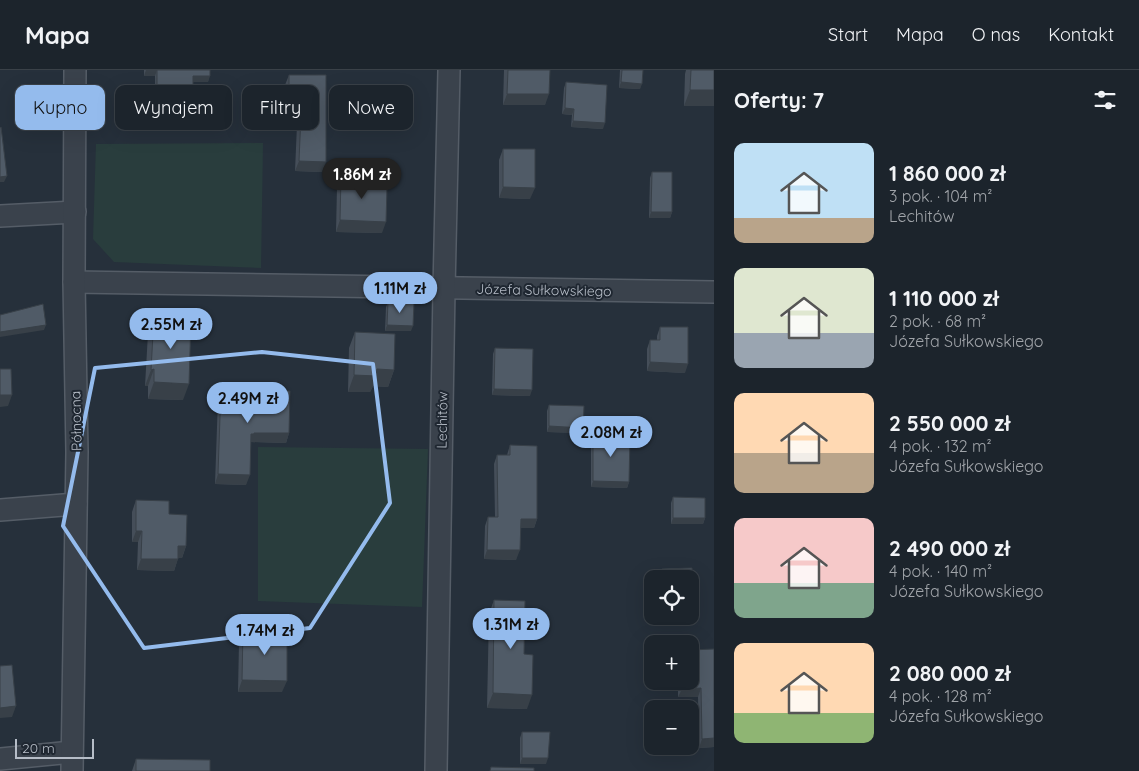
<!DOCTYPE html>
<html lang="pl">
<head>
<meta charset="utf-8">
<style>
	:root { --surface:#1c242c; --page:#293038; --text:#f1f3f6; --muted:#a0a4a9; --line:#3a4148; --accent:#94bbed }
	body { margin:0; font-family:Quicksand,sans-serif; background:var(--page); color:var(--text); height:100vh; display:flex; flex-direction:column; font-size:19px; white-space:nowrap }
	* { box-sizing:border-box; margin:0 }
	p { font-size:16px; color:var(--muted) }
	.icon { flex:none; width:28px; height:28px; fill:none; stroke:currentColor; stroke-width:2; stroke-linecap:round; stroke-linejoin:round }
	.map { position:relative; flex:1; overflow:hidden }
	.side { display:flex; flex-direction:column; background:var(--surface); width:425px }
	.side>* { flex:none }
	.banner { position:absolute; left:15px; top:15px; width:475px; height:45px; display:flex; gap:10px }
	.tools { position:absolute; left:644px; top:500px; display:grid; gap:10px }
	.tools a { display:grid; place-items:center; width:55px; height:55px; border-radius:10px; background:var(--surface); box-shadow:0 5px 20px #0002,0 0 0 1px var(--line); font-size:25px }
	.scale { position:absolute; left:15px; bottom:12px; width:79px; box-sizing:border-box; padding-left:5px; border:2px solid #b6bdc7; border-top:0; font-size:14px; line-height:18px; white-space:nowrap; color:#b6bdc7; -webkit-text-stroke:4px #1f2731; paint-order:stroke }
	.price { position:absolute; translate:-50% -42px; padding:0 11px; border-radius:18px; background:var(--accent); color:#111; font-size:16px; line-height:32px; filter:drop-shadow(0 1px 2px #0008) }
	.price::after { content:''; position:absolute; left:50%; top:30px; width:15px; height:11px; margin-left:-8px; background:inherit; clip-path:polygon(0 0,100% 0,50% 100%) }
	.price.active { background:#222; color:#fff }
	ul { padding:0; list-style:none }
	li { display:flex; align-items:center; gap:15px; height:125px; padding:0 20px }
	li span { display:grid; place-items:center; flex:none; width:140px; height:100px; border-radius:10px; color:#555 }
	li>.icon { margin-inline-start:auto }
	span .icon { width:60px; height:60px; fill:#fffc; stroke-width:1 }
	li b { font-size:21px }
	h2 { display:flex; justify-content:space-between; align-items:center; height:60px; padding:0 20px; font-size:21px }
	.chip { padding:0 18px; border-radius:10px; background:var(--surface); box-shadow:0 5px 20px #0002,0 0 0 1px var(--line); font-size:18px; line-height:45px }
	.chip.active { background:var(--accent); color:#111 }
	header { display:flex; align-items:center; gap:30px; box-sizing:border-box; height:70px; padding:0 25px; background:var(--surface); border-bottom:1px solid var(--line) }
	header strong { font-size:24px }
	nav { display:flex; gap:28px; margin-inline-start:auto; font-size:18px }
	main { display:flex; flex:1; min-height:0 }
	.map>svg:first-child { display:block }
	.green { fill:#293d3d }
	.lines { fill:none; stroke-linecap:round; stroke-linejoin:round }
	.street-casing { stroke:#555d67; stroke-width:24 }
	.street { stroke:#3a424c; stroke-width:21 }
	.wall { fill:#454e59 }
	.shaded-wall { fill:#384048 }
	.building { fill:#505b67; stroke:#384048 }
	.marked { fill:none; stroke:#94bbed; stroke-width:4; stroke-linejoin:round }
	.labels { text-anchor:middle; dominant-baseline:central; stroke-width:4; stroke-linejoin:round; paint-order:stroke }
	.street-label { font-size:14px; fill:#b6bdc7; stroke:#1f2731 }
</style>
</head>
<body>
<header>
<strong>Mapa</strong>
<nav><a>Start</a><a>Mapa</a><a>O nas</a><a>Kontakt</a></nav>
</header>
<main>
<div class="map">
<svg width="714" height="701" viewBox="0 0 714 701">
	<rect width="100%" height="100%" fill="#26303b"/>
	<g class="green">
		<polygon points="263,73 261,198 114,192 93,169 96,74"/>
		<polygon points="258,377 428,379 422,537 258,531"/>
	</g>
	<g class="lines">
		<defs>
			<g id="street">
				<polyline points="0,146 75,142"/>
				<polyline points="74,212 714,222"/>
				<polyline points="0,440 76,434"/>
				<polyline points="0,689 72,682"/>
				<polyline points="72,701 77,382 74,212 75,0"/>
				<polyline points="436,701 444,219 449,0"/>
			</g>
		</defs>
		<use href="#street" class="street-casing"/>
		<use href="#street" class="street"/>
	</g>
	<g class="wall">
		<polygon points="144,0 210,0 208,12 193,12 191,23 155,22 155,6 144,6"/>
		<polygon points="504,0 550,0 545,35 503,35"/>
		<polygon points="620,0 643,0 640,19 619,18"/>
		<polygon points="686,0 714,0 714,36 684,36 685,4"/>
		<polygon points="289,5 322,102 295,101 297,54 285,54 285,15"/>
		<polygon points="566,12 603,59 571,57 572,45 562,44 564,18"/>
		<polygon points="503,79 530,129 499,128 499,90"/>
		<polygon points="652,102 672,142 670,148 649,148 650,108"/>
		<polygon points="341,106 371,116 382,163 336,162 337,117"/>
		<polygon points="388,232 411,261 385,261 386,237"/>
		<polygon points="154,246 183,330 148,329 148,316 145,316 148,263"/>
		<polygon points="660,257 685,303 647,301 647,279 650,270 657,270 657,266"/>
		<polygon points="355,262 394,300 388,317 373,316 370,322 348,322 349,278"/>
		<polygon points="495,278 530,326 492,325 493,284"/>
		<polygon points="221,318 289,363 286,373 251,372 246,415 215,414 218,328"/>
		<polygon points="549,335 581,363 547,362 547,341"/>
		<polygon points="593,365 629,412 627,418 591,417 591,371"/>
		<polygon points="510,375 537,449 534,458 520,458 516,490 484,489 485,456 488,447 495,447 494,394 497,385 507,385"/>
		<polygon points="673,427 705,448 703,454 671,454 671,433"/>
		<polygon points="136,430 169,444 186,476 182,488 178,488 174,501 137,500 138,472 132,472 132,442"/>
		<polygon points="692,498 692,518 690,523 690,509 660,509 660,504 662,499"/>
		<polygon points="494,530 527,639 487,638 489,544"/>
		<polygon points="243,560 282,622 238,622 239,572"/>
		<polygon points="714,579 714,677 699,678 698,627 678,627 678,611 690,611"/>
		<polygon points="522,662 546,694 520,694 520,668"/>
		<polygon points="136,689 210,701 132,701"/>
	</g>
	<g class="shaded-wall">
		<polygon points="146,0 157,0 155,6 144,6"/>
		<polygon points="193,6 210,6 208,12 191,12"/>
		<polygon points="621,12 642,14 640,19 619,18"/>
		<polygon points="157,16 193,17 191,23 155,22"/>
		<polygon points="690,20 714,20 714,36 684,36"/>
		<polygon points="507,24 549,24 545,35 503,35"/>
		<polygon points="565,38 574,39 572,45 562,44"/>
		<polygon points="289,44 301,44 297,54 285,54"/>
		<polygon points="573,51 605,53 603,59 571,57"/>
		<polygon points="299,91 326,92 322,102 295,101"/>
		<polygon points="7,106 4,112 0,112 0,107"/>
		<polygon points="503,117 535,118 530,129 499,128"/>
		<polygon points="651,142 672,142 670,148 649,148"/>
		<polygon points="340,150 386,152 382,163 336,162"/>
		<polygon points="46,255 44,260 0,267 0,262"/>
		<polygon points="387,255 413,256 411,261 385,261"/>
		<polygon points="650,292 688,294 685,303 647,301"/>
		<polygon points="154,299 148,316 145,316 151,300"/>
		<polygon points="377,299 394,300 388,317 373,316 370,322 348,322 354,305"/>
		<polygon points="154,312 189,314 183,330 148,329"/>
		<polygon points="494,319 532,320 530,326 492,325"/>
		<polygon points="0,325 12,325 8,336 0,337"/>
		<polygon points="549,356 583,358 581,363 547,362"/>
		<polygon points="254,363 289,363 286,373 251,372 251,364"/>
		<polygon points="218,404 250,405 246,415 215,414"/>
		<polygon points="593,411 629,412 627,418 591,417"/>
		<polygon points="673,448 705,448 703,454 671,454"/>
		<polygon points="521,449 537,449 534,458 517,458"/>
		<polygon points="136,461 142,461 138,472 132,472"/>
		<polygon points="178,476 186,476 182,488 174,488"/>
		<polygon points="487,480 520,480 516,490 484,489"/>
		<polygon points="141,489 178,489 174,501 137,500"/>
		<polygon points="242,610 287,611 282,622 238,622"/>
		<polygon points="701,618 698,627 678,627 682,619"/>
		<polygon points="493,623 532,625 527,639 487,638"/>
		<polygon points="16,636 12,647 0,648 0,638"/>
		<polygon points="714,668 714,677 699,678 702,669"/>
		<polygon points="522,688 548,688 546,694 520,694"/>
	</g>
	<g class="building">
		<polygon points="152,0 210,0 210,6 193,6 193,17 157,16 157,0"/>
		<polygon points="508,0 550,0 549,24 507,24"/>
		<polygon points="622,0 643,0 642,14 621,12"/>
		<polygon points="691,0 714,0 714,20 690,20"/>
		<polygon points="289,5 326,5 326,92 299,91 301,44 289,44"/>
		<polygon points="566,12 607,15 605,53 573,51 574,39 565,38"/>
		<polygon points="1,57 7,106 0,107 0,58"/>
		<polygon points="503,79 535,79 535,118 503,117"/>
		<polygon points="652,102 672,102 672,142 651,142"/>
		<polygon points="341,106 371,107 371,116 387,117 386,152 340,150"/>
		<polygon points="388,232 414,233 413,256 387,255"/>
		<polygon points="43,234 46,255 0,262 0,245"/>
		<polygon points="154,246 191,248 189,314 154,312 154,299 151,300"/>
		<polygon points="660,257 688,257 688,294 650,292 650,270 660,270"/>
		<polygon points="355,262 395,264 394,300 377,299 376,306 354,305"/>
		<polygon points="495,278 533,279 532,320 494,319"/>
		<polygon points="0,299 11,299 12,325 0,325"/>
		<polygon points="221,318 290,321 289,363 254,363 254,364 251,364 250,405 218,404"/>
		<polygon points="549,335 584,336 583,358 549,356"/>
		<polygon points="593,365 630,366 629,412 593,411"/>
		<polygon points="510,375 537,376 537,449 521,449 520,480 487,480 488,447 498,447 497,385 510,385"/>
		<polygon points="673,427 705,428 705,448 673,448"/>
		<polygon points="136,430 169,431 169,444 187,445 186,476 178,476 178,489 141,489 142,461 136,461"/>
		<polygon points="692,498 692,518 690,518 690,509 662,509 662,499"/>
		<polygon points="494,530 525,531 524,584 533,585 532,625 493,623"/>
		<polygon points="243,560 287,561 287,611 242,610"/>
		<polygon points="714,579 714,668 702,669 701,618 682,619 681,611 690,611 690,580"/>
		<polygon points="12,595 16,636 0,638 0,596"/>
		<polygon points="522,662 550,662 548,688 522,688"/>
		<polygon points="136,689 210,690 210,701 136,701"/>
		<polygon points="491,697 534,698 534,701 490,701"/>
	</g>
	<path class="marked" d="M262,282L373,294L390,433L310,558L144,578L63,456L95,298Z"/>
	<g class="labels">
		<g class="street-label">
			<text transform="translate(544 220) rotate(1)">Józefa Sułkowskiego</text>
			<text transform="translate(442 350) rotate(-89)">Lechitów</text>
			<text transform="translate(76 351) rotate(-91)">Północna</text>
		</g>
	</g>
</svg>
<div class="tools">
<a><svg class="icon" aria-label="locate" viewBox="0 0 24 24"><circle cx="12" cy="12" r="6"/><path d="M12 2v4M12 18v4M2 12h4M18 12h4"/></svg></a>
<a>+</a>
<a>−</a>
</div>
<div class="scale">20 m</div>
<b class="price active" style="left:362px;top:130px">1.86M zł</b>
<b class="price" style="left:400px;top:244px">1.11M zł</b>
<b class="price" style="left:171px;top:280px">2.55M zł</b>
<b class="price" style="left:248px;top:354px">2.49M zł</b>
<b class="price" style="left:611px;top:388px">2.08M zł</b>
<b class="price" style="left:511px;top:580px">1.31M zł</b>
<b class="price" style="left:265px;top:586px">1.74M zł</b>
<div class="banner">
<a class="chip active">Kupno</a>
<a class="chip">Wynajem</a>
<a class="chip">Filtry</a>
<a class="chip">Nowe</a>
</div>
</div>
<section class="side">
<h2>Oferty: 7<svg class="icon" aria-label="filters" viewBox="0 0 24 24"><path d="M4 7h16M4 17h16"/><circle cx="9" cy="7" r="2"/><circle cx="15" cy="17" r="2"/></svg></h2>
<ul>
<li><span style="background:linear-gradient(#bfe0f5 75%,#b9a48a 0)"><svg class="icon" aria-label="home" viewBox="0 0 24 24"><path d="M3 11l9-7 9 7M6 9v11h12V9"/></svg></span><div><b>1 860 000 zł</b><p>3 pok. · 104 m²</p><p>Lechitów</p></div></li>
<li><span style="background:linear-gradient(#dfe7d0 65%,#9aa5b1 0)"><svg class="icon" aria-label="home" viewBox="0 0 24 24"><path d="M3 11l9-7 9 7M6 9v11h12V9"/></svg></span><div><b>1 110 000 zł</b><p>2 pok. · 68 m²</p><p>Józefa Sułkowskiego</p></div></li>
<li><span style="background:linear-gradient(#ffd9b3 60%,#b9a48a 0)"><svg class="icon" aria-label="home" viewBox="0 0 24 24"><path d="M3 11l9-7 9 7M6 9v11h12V9"/></svg></span><div><b>2 550 000 zł</b><p>4 pok. · 132 m²</p><p>Józefa Sułkowskiego</p></div></li>
<li><span style="background:linear-gradient(#f6c9c9 65%,#7fa58c 0)"><svg class="icon" aria-label="home" viewBox="0 0 24 24"><path d="M3 11l9-7 9 7M6 9v11h12V9"/></svg></span><div><b>2 490 000 zł</b><p>4 pok. · 140 m²</p><p>Józefa Sułkowskiego</p></div></li>
<li><span style="background:linear-gradient(#ffd9b3 70%,#8fb573 0)"><svg class="icon" aria-label="home" viewBox="0 0 24 24"><path d="M3 11l9-7 9 7M6 9v11h12V9"/></svg></span><div><b>2 080 000 zł</b><p>4 pok. · 128 m²</p><p>Józefa Sułkowskiego</p></div></li>
</ul>
</section>
</main>
</body>
</html>
